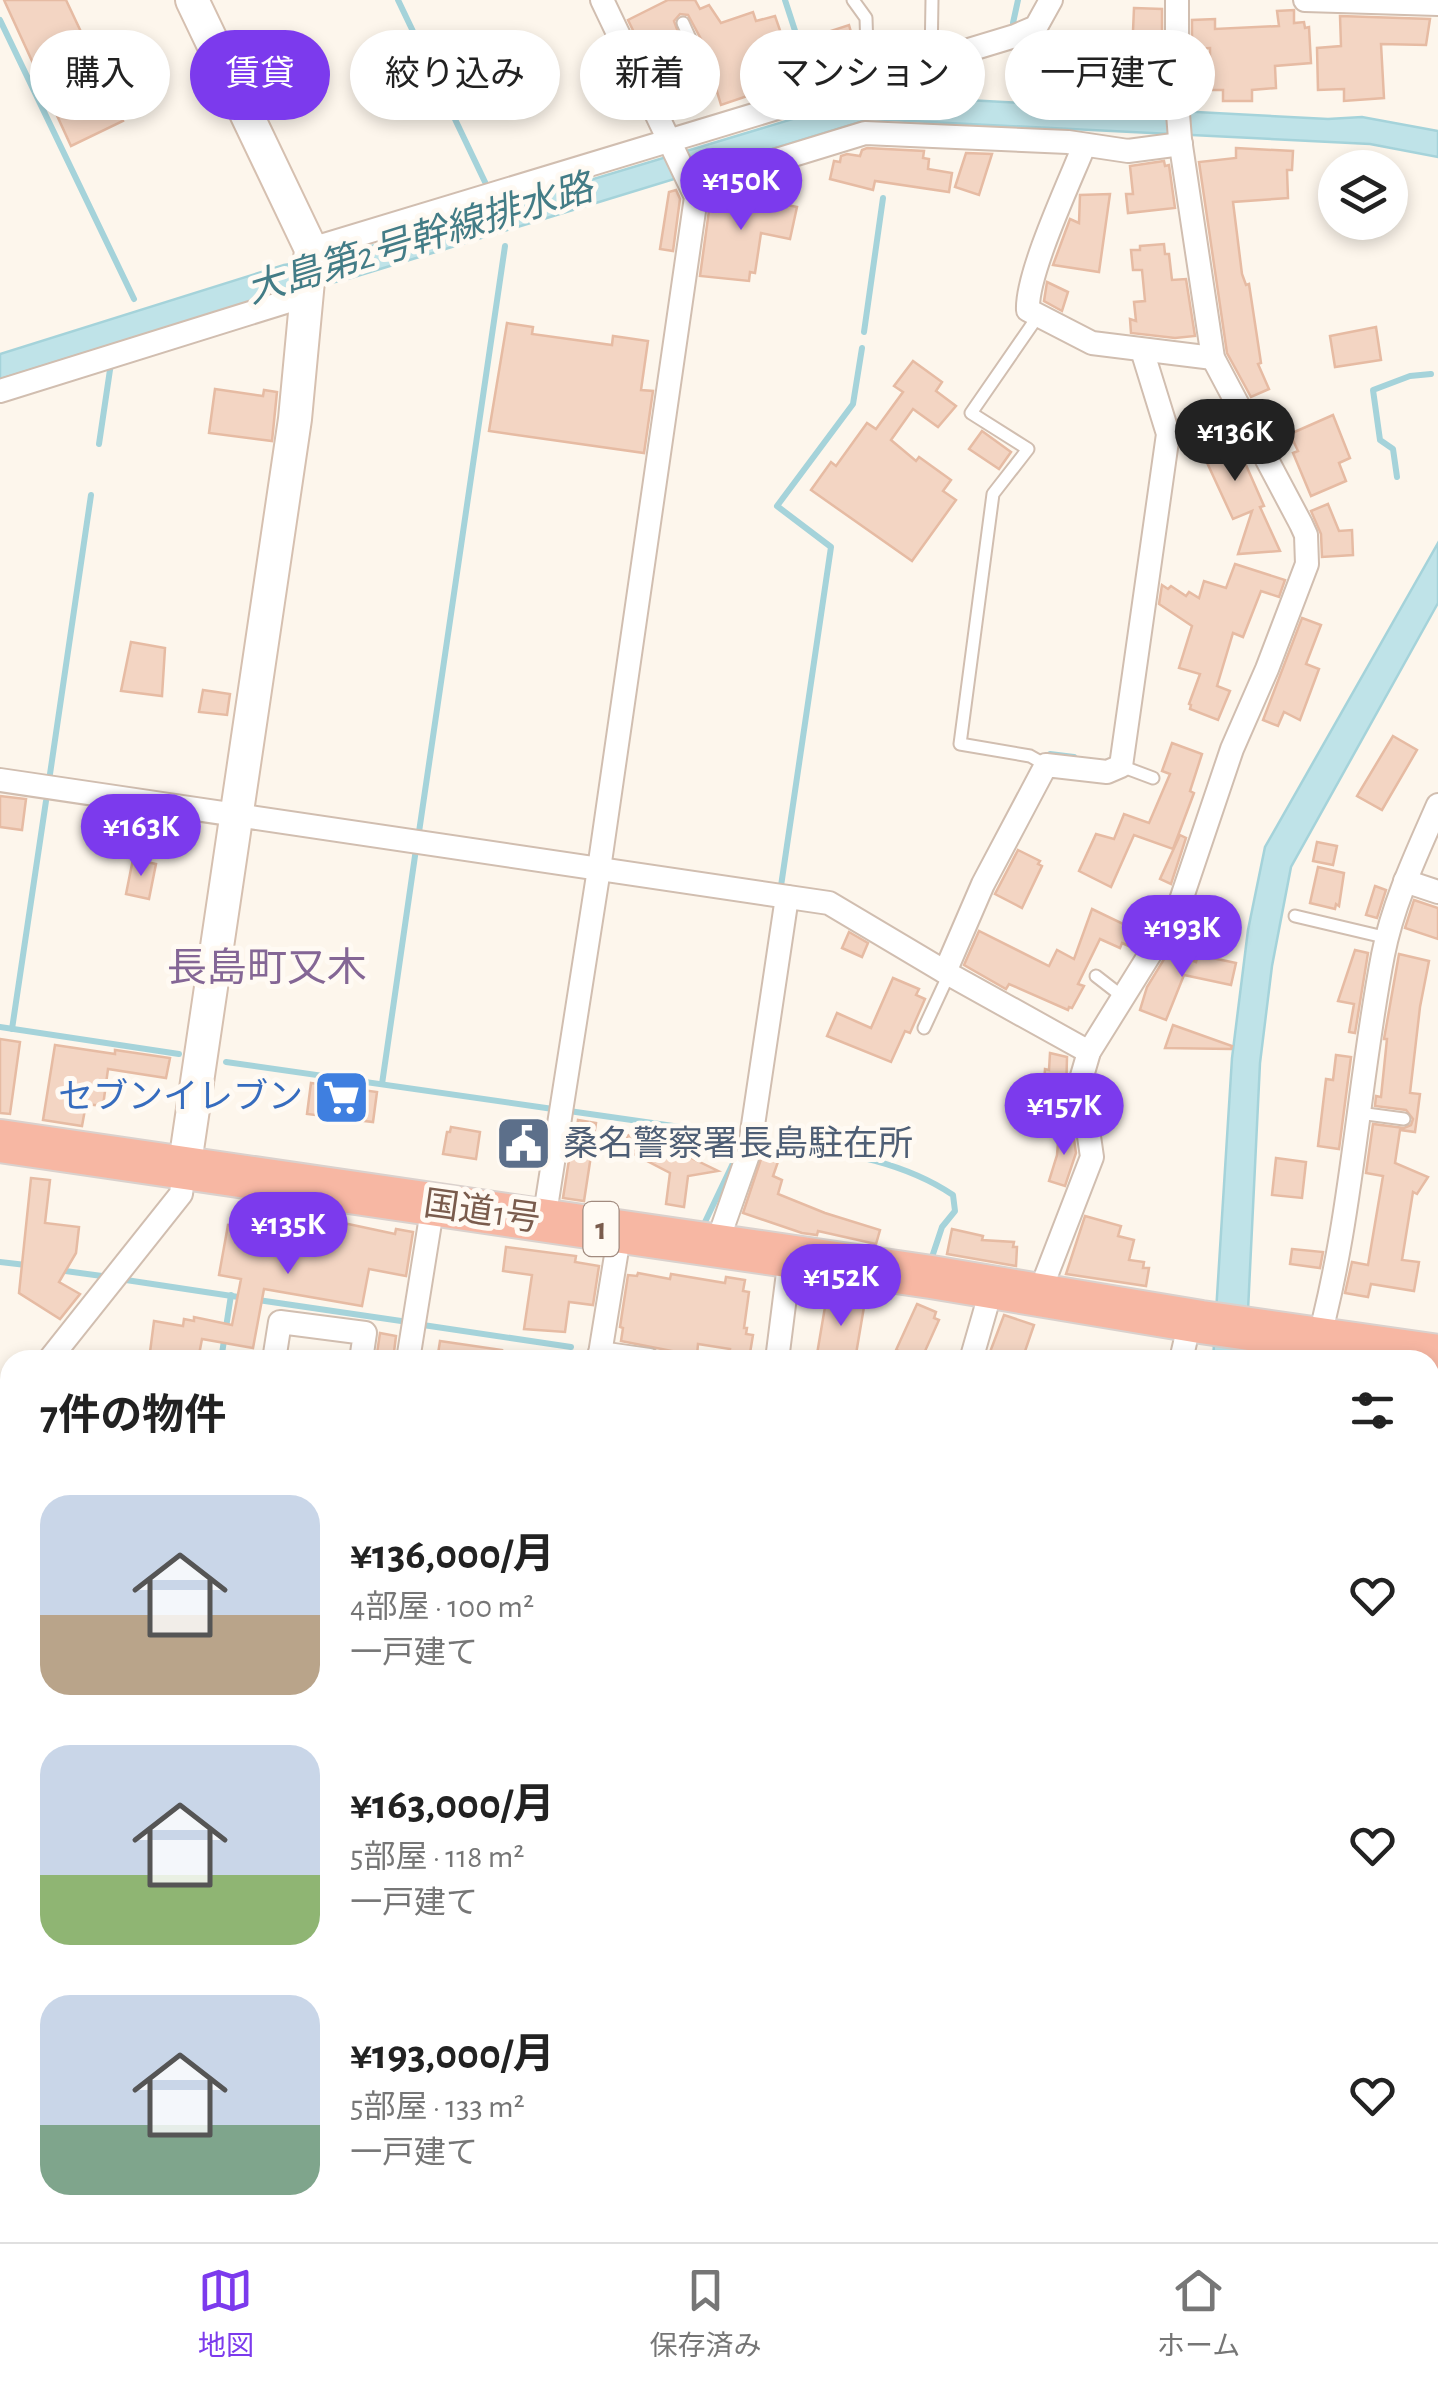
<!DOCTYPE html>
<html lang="ja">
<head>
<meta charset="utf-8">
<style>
	:root { --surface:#fff; --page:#f6f6f6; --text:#222; --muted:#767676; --line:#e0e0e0; --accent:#7c3aed }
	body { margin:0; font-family:"Alegreya Sans","Noto Sans JP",sans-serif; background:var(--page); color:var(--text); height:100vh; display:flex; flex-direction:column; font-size:38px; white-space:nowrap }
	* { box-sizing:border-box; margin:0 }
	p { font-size:32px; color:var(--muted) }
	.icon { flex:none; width:55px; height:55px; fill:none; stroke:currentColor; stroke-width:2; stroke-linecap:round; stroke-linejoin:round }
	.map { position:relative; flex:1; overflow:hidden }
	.side { position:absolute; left:0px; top:1350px; width:1440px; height:892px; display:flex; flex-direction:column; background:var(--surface); border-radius:30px 30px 0 0; box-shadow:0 5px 15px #0003 }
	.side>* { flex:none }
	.top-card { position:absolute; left:30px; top:30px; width:1380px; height:90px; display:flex; gap:20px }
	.buttons { position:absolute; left:1318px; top:150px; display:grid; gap:20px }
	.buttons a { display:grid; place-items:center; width:90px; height:90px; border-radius:50%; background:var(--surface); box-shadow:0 5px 15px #0003; font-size:50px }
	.price { position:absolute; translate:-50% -85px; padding:0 22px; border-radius:35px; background:var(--accent); color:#fff; font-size:32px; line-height:65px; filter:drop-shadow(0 2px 5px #0008) }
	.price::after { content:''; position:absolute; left:50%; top:60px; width:30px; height:22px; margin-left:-15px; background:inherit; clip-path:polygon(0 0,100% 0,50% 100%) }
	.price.selected { background:#222; color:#fff }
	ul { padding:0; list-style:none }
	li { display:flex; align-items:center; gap:30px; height:250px; padding:0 40px }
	li span { display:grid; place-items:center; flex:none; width:280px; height:200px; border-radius:30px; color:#555 }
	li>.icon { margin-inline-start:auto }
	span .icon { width:120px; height:120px; fill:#fffc; stroke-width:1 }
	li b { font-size:42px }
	h2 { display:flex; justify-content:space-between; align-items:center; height:120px; padding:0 40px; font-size:42px }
	.tag { padding:0 35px; border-radius:45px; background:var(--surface); box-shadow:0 5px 15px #0003; font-size:35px; line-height:90px }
	.tag.selected { background:var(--accent); color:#fff }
	.tab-bar { display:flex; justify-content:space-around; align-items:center; height:140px; border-top:2px solid var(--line); background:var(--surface); font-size:28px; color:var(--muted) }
	.tab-bar a { display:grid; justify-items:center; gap:5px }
	.tab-bar .selected { color:var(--accent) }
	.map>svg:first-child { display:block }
	.water { fill:#bfe3e8; stroke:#a5d3da; stroke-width:2.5 }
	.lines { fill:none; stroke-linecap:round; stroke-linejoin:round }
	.stream { stroke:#a5d3da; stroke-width:6 }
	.building { fill:#f3d5c3; stroke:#e6bba3; stroke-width:2.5 }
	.lane-casing { stroke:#d1beb0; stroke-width:15 }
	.street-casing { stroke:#d1beb0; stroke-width:26 }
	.secondary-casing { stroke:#d6c0b0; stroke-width:36 }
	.highway-casing { stroke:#dad1cd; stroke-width:46 }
	.lane { stroke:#fff; stroke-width:11 }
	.street { stroke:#fff; stroke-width:22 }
	.secondary { stroke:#fff; stroke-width:32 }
	.highway { stroke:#f7b7a3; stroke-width:42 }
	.labels { text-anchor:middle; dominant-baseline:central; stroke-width:10; stroke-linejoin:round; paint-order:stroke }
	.shield { fill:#fffaf3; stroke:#a28b7f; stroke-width:2.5 }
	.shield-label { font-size:32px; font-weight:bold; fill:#7a5c4d }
	.shop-label { font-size:35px; fill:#366cbe; stroke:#fffaf3; text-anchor:end }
	.service-label { font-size:35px; fill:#4e5e75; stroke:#fffaf3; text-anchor:start }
	.street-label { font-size:35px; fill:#7a5c4d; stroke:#fffaf3 }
	.water-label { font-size:38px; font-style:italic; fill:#437c86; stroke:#fffaf3 }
	.quarter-label { font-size:40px; fill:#846695; stroke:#fffaf3 }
</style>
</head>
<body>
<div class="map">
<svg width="1438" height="2242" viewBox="0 0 1438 2242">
	<rect width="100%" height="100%" fill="#fdf6ec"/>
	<g class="water">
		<polygon points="872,95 1328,119 1362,117 1438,131 1438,157 1370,144 870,119 341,281 288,290 0,379 0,354 284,265 335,257"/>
		<polygon points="1438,543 1438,603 1291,867 1272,966 1260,1063 1246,1352 1240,1353 1239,1360 1213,1360 1232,1058 1248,930 1265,847"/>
		<polygon points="452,2233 550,2233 512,2242 418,2242"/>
	</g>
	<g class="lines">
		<g class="stream">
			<polyline points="398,0 485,182"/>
			<polyline points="785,0 800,46"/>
			<polyline points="0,20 134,299"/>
			<polyline points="1013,23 1018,0"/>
			<polyline points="864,332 883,198"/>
			<polyline points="99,444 111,363"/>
			<polyline points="1397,477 1393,449 1380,440 1373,390 1410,376 1431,374"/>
			<polyline points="1050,754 1074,757"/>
			<polyline points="50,774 91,495"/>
			<polyline points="419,832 505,246"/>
			<polyline points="781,886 831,547 777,506 853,404 862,348"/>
			<polyline points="0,1027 179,1054"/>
			<polyline points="12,1029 46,801"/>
			<polyline points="226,1062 553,1109"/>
			<polyline points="382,1084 416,849"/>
			<polyline points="569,1111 743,1136"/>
			<path d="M763,1140C828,1151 897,1157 953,1195L955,1211L942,1227L932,1257"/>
			<polyline points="705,1222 737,1155"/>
			<polyline points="0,1262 26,1265"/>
			<polyline points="58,1270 102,1276"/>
			<polyline points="126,1280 245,1298"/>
			<polyline points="258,1300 408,1322"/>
			<polyline points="423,1325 571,1347"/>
			<polyline points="221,1360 231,1295"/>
		</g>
	</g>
	<g class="building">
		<polygon points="4,0 66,0 123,121 71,146"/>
		<polygon points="668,0 695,0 700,9 709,5 721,23 753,12 756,21 775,16 783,39 789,36 791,44 849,25 858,57 826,70 829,77 782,91 780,85 721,105 702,41 688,15 680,14 674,21 681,40 646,57 628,20"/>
		<polygon points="1134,8 1162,9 1162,93 1142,93 1142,98 1108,98 1109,77 1131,77"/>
		<polygon points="1294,10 1294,23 1304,22 1305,28 1309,27 1311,63 1275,66 1276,88 1252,90 1252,101 1223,101 1223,90 1210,90 1210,48 1192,49 1192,20 1215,19 1215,29 1279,26 1277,11"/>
		<polygon points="1340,16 1430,19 1426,45 1381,44 1384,98 1344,101 1344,89 1318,90 1317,48 1341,46"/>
		<polygon points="867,148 924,151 923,158 929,159 928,169 952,173 949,192 875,181 873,190 830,179 834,161 840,162 841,156 847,154 860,156 862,150"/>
		<polygon points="1236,148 1293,151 1292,170 1287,170 1288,198 1233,202 1242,274 1246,285 1249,284 1261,363 1258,364 1269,389 1251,397 1227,353 1199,162 1236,158"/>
		<polygon points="966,153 992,154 979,195 955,187"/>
		<polygon points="1164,161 1165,166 1169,165 1175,208 1128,213 1126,194 1133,194 1130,166"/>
		<polygon points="744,186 743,196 797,207 790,239 761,233 755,273 750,272 749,281 700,276 711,196"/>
		<polygon points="676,190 680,199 673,251 660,249 669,192"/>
		<polygon points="1110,194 1099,272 1053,265 1070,219 1079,223 1080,195"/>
		<polygon points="1164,244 1165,254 1169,254 1172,280 1186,279 1195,336 1175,338 1131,333 1130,319 1136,321 1134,302 1145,301 1142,270 1133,270 1131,250 1140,250 1140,246"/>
		<polygon points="1047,282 1068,292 1062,311 1044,301"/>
		<polygon points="507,323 533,327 532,334 612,345 613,336 648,341 641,390 653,391 644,453 489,431"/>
		<polygon points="1376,327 1381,360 1335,367 1330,336"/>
		<polygon points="913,361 942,382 936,391 956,406 938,427 913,409 891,440 916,461 919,457 951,480 943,491 956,500 912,561 811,490 831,462 836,466 867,423 876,429 903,392 894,386"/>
		<polygon points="215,389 263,396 264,390 277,392 272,441 209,433"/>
		<polygon points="1224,415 1264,506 1260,507 1280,551 1238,554 1252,511 1233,519 1192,430"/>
		<polygon points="1333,415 1350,458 1339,463 1346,481 1311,496 1293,453 1298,451 1290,434"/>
		<polygon points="982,431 1011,452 999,469 969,449"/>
		<polygon points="1328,504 1339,531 1352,530 1353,555 1322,557 1321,534 1311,511"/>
		<polygon points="1235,564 1285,580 1279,597 1261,591 1243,637 1233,633 1217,686 1230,691 1218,720 1190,709 1191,705 1189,704 1200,674 1179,668 1192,626 1159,604 1162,585 1168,589 1171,586 1186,596 1189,592 1199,598 1204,581 1226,588"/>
		<polygon points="1302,618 1321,625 1306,664 1319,669 1300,720 1284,712 1278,726 1263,720"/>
		<polygon points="131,642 165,648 162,696 121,691"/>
		<polygon points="203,690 230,694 227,715 199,712"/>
		<polygon points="1393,736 1417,750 1382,810 1357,796"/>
		<polygon points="1172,743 1202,754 1190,791 1194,793 1173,849 1134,835 1111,887 1079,871 1096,834 1114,839 1124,814 1149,823 1170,774 1162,771"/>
		<polygon points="0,796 26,799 22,830 0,827"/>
		<polygon points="1180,835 1186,838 1171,884 1160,879"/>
		<polygon points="1317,842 1337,846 1333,865 1313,861"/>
		<polygon points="1018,850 1040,861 1038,864 1042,866 1022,908 995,894"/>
		<polygon points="133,859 156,864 149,899 126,894"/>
		<polygon points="1318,867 1344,873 1339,906 1336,904 1335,909 1310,903"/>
		<polygon points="1375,886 1386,890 1377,918 1366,915"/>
		<polygon points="1414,900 1438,908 1438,939 1405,928"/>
		<polygon points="1092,909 1138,931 1131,947 1122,943 1120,948 1100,939 1078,984 1084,986 1072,1008 1069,1007 1068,1010 1009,984 1006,989 964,965 979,931 1049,966 1057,950 1074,959"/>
		<polygon points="849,932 868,943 862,957 842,948"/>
		<polygon points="1355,950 1368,953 1355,1033 1349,1032 1354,1004 1338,1001"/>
		<polygon points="1169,951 1196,962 1198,955 1236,963 1231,985 1184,975 1166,1020 1140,1010 1147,987"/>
		<polygon points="1399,954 1429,961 1420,1007 1410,1093 1420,1094 1415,1132 1400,1130 1395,1163 1428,1177 1417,1194 1413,1192 1402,1260 1419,1262 1414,1291 1371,1284 1368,1297 1345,1293 1352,1262 1368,1265 1383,1176 1366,1173 1373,1124 1404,1128 1411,1125 1413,1119 1406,1110 1375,1106 1376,1096 1381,1097 1387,1039 1384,1039"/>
		<polygon points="893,978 919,989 916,995 925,999 910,1033 905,1031 891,1062 827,1036 837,1013 871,1028"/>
		<polygon points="1173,1025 1232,1046 1231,1049 1165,1048"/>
		<polygon points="0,1039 20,1042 10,1114 0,1113"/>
		<polygon points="55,1045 115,1054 115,1050 170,1058 166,1078 108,1069 103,1106 86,1104 82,1126 43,1120"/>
		<polygon points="1050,1053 1067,1057 1066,1097 1043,1096 1045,1069 1049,1070"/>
		<polygon points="1336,1055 1351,1057 1339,1149 1318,1146 1326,1079 1333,1080"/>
		<polygon points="311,1083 377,1092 373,1122 307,1114"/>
		<polygon points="578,1120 596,1123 584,1201 563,1198 573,1134 576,1134"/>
		<polygon points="520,1124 542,1127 540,1150 516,1146"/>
		<polygon points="451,1127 480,1132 476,1159 443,1154 447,1132 450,1132"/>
		<polygon points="1059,1130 1073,1132 1076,1153 1065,1186 1049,1181 1057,1155"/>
		<polygon points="628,1135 670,1156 681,1153 718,1171 688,1176 684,1207 666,1204 670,1173 622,1148"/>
		<polygon points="764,1150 780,1156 773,1176 782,1180 778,1194 825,1213 880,1230 876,1244 818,1231 817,1235 802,1233 743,1213"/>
		<polygon points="1276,1158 1306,1162 1302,1198 1272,1195"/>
		<polygon points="31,1178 50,1180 45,1223 79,1227 76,1253 59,1282 80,1294 60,1319 19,1293"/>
		<polygon points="306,1215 395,1234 396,1229 413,1232 406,1276 369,1269 362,1306 264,1289 253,1348 202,1339 198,1360 149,1360 154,1321 183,1326 184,1319 194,1321 194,1317 232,1325 241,1279 219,1275 228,1225 302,1238"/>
		<polygon points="1085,1216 1121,1226 1118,1236 1134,1240 1129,1260 1144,1262 1143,1268 1149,1268 1146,1286 1066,1274"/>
		<polygon points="952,1229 983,1236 982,1240 1014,1242 1013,1247 1017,1247 1016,1266 947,1254"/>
		<polygon points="506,1247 576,1256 575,1262 599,1266 593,1305 569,1302 565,1332 524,1329 532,1275 503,1271"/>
		<polygon points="1292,1249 1323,1252 1320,1268 1290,1264"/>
		<polygon points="638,1273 670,1279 671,1274 725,1283 726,1277 745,1280 743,1291 749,1292 744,1328 747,1328 746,1334 753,1335 749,1359 729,1356 730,1349 698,1344 697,1356 621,1341 623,1328 620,1327 628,1275 637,1276"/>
		<polygon points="831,1295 865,1301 855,1360 816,1360 826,1301 830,1302"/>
		<polygon points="917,1304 936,1312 934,1318 939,1320 921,1360 896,1350"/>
		<polygon points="1004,1315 1034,1325 1022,1360 987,1360"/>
		<polygon points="380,1333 396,1336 393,1360 376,1360"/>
		<polygon points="440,1341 502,1350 501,1360 437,1360"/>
	</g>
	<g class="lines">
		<defs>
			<g id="lane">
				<polyline points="853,0 866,18 868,80"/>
				<polyline points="931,61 932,0"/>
				<polyline points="636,72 693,45 683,23"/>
				<polyline points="1038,316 971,413 1028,449 993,494 960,744 1030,756 1046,765"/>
				<polyline points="1121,766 1153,778"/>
				<polyline points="1295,916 1388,938"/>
				<polyline points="1096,976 1123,997"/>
				<polyline points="924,1028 949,974"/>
				<polyline points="1359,1113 1404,1119"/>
				<polyline points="1430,1640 1438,1630"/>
				<polyline points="1430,1809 1438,1814"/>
				<polyline points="1431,1869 1438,1860"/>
				<polyline points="890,2232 890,2242"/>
			</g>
			<g id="street">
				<polyline points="1305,0 1438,4"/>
				<path d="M1084,146C1069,183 1026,275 1028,310L1092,343L1213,358"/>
				<polyline points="692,186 865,133 1068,142 1128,151 1181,144"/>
				<polyline points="311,249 1015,36 1036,27 1051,0"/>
				<polyline points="0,391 308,295"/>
				<polyline points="0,780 829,903 945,972 1089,1052"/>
				<polyline points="1405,881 1438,892"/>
				<polyline points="945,972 983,884 1046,765 1107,772 1121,766 1168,434 1142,350"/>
				<polyline points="544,1220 599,869 696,197 602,0"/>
				<polyline points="716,1246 749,1152 787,897"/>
				<polyline points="1039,1294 1092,1157 1083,1095 1082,1076 1089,1052 1178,909 1232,749 1267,669 1307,564 1306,535 1301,524 1213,358 1180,139 1177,101 1177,0"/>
				<polyline points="600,1353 649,1360"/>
				<polyline points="49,1360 181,1194 184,1170"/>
				<polyline points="274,1360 280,1322 365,1333 361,1360"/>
				<polyline points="408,1360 433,1204"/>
				<polyline points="599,1360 620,1231"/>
				<polyline points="777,1360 790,1257"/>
				<polyline points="971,1360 992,1287"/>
				<polyline points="1181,1360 1190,1321"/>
				<path d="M1313,1360C1352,1228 1357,1089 1383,955C1393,903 1417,853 1438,805"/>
				<polyline points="0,1422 10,1409"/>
				<polyline points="0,1513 10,1517"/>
				<polyline points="1430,1520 1438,1526"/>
				<polyline points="0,1728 10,1731"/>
				<polyline points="0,1980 10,1944"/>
				<polyline points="1430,2014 1438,2021"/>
				<polyline points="0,2069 10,2070"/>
				<polyline points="0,2208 10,2209"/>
				<polyline points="453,2232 455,2242"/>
				<polyline points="1379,2232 1384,2242"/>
				<polyline points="725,2242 750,2232"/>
			</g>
			<polyline id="secondary" points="184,1170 295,419 311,249 192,0"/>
			<polyline id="highway" points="0,1141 931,1277 1201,1322 1438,1356"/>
		</defs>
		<use href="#lane" class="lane-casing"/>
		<use href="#street" class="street-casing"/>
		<use href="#secondary" class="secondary-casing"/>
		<use href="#highway" class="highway-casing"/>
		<use href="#lane" class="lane"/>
		<use href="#street" class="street"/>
		<use href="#secondary" class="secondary"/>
		<use href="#highway" class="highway"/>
	</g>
	<defs>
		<symbol id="supermarket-square" viewBox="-11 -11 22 22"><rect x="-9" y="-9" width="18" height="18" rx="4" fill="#3f7fe0" stroke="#fffaf3"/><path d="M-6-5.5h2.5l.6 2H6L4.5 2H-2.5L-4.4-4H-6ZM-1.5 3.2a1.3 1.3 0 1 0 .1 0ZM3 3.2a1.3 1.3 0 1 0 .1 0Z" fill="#fff"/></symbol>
		<symbol id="civic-square" viewBox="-11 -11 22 22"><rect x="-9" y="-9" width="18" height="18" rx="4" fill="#5c6f8a" stroke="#fffaf3"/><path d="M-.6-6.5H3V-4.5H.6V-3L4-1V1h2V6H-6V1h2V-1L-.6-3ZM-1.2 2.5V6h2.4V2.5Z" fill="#fff"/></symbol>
	</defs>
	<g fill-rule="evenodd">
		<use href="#supermarket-square" x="310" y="1066" width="63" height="63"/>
		<use href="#civic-square" x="492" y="1112" width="63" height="63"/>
	</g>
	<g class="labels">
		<rect class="shield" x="583.5" y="1202" width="35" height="54" rx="8"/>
		<g class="shield-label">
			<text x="601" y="1229">1</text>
		</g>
		<g class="shop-label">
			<text x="303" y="1097">セブンイレブン</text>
		</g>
		<g class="service-label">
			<text x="563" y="1144">桑名警察署長島駐在所</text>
		</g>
		<g class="street-label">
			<text transform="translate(482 1212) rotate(8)">国道1号</text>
		</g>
		<g class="water-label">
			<text transform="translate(420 240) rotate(-17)">大島第2号幹線排水路</text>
		</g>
		<g class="quarter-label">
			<text x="267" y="969">長島町又木</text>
		</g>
	</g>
</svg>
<div class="buttons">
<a><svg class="icon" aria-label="layers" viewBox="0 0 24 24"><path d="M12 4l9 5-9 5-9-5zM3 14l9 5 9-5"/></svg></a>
</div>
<b class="price" style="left:741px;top:233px">¥150K</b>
<b class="price selected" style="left:1235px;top:484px">¥136K</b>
<b class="price" style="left:141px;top:879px">¥163K</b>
<b class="price" style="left:1182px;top:980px">¥193K</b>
<b class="price" style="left:1064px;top:1158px">¥157K</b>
<b class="price" style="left:288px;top:1277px">¥135K</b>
<b class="price" style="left:841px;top:1329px">¥152K</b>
<div class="top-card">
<a class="tag">購入</a>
<a class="tag selected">賃貸</a>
<a class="tag">絞り込み</a>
<a class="tag">新着</a>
<a class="tag">マンション</a>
<a class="tag">一戸建て</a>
</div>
<section class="side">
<h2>7件の物件<svg class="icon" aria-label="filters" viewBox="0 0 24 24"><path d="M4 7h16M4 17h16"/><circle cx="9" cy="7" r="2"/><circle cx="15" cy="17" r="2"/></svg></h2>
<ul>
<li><span style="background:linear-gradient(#c9d6e8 60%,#b9a48a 0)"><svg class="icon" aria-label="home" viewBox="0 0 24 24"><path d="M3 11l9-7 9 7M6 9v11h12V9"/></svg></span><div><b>¥136,000/月</b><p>4部屋 · 100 m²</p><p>一戸建て</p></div><svg class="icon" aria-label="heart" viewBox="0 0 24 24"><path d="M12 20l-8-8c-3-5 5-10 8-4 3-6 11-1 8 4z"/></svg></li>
<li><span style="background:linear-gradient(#c9d6e8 65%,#8fb573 0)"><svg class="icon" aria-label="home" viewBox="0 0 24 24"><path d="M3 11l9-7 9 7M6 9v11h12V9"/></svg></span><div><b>¥163,000/月</b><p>5部屋 · 118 m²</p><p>一戸建て</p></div><svg class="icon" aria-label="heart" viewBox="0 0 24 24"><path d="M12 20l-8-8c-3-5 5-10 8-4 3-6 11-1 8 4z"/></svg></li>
<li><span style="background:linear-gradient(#c9d6e8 65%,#7fa58c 0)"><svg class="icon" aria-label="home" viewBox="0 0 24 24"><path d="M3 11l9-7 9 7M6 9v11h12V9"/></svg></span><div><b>¥193,000/月</b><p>5部屋 · 133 m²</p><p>一戸建て</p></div><svg class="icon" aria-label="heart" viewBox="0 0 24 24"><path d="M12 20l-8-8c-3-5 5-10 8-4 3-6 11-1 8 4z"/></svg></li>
</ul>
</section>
</div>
<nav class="tab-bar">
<a class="selected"><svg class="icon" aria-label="map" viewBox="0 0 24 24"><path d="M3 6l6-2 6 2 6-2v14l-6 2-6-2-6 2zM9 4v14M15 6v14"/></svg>地図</a>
<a><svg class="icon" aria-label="saved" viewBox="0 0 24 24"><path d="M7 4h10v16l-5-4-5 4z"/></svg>保存済み</a>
<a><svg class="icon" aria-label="home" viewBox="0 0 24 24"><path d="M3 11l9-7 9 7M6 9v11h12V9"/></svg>ホーム</a>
</nav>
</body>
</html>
